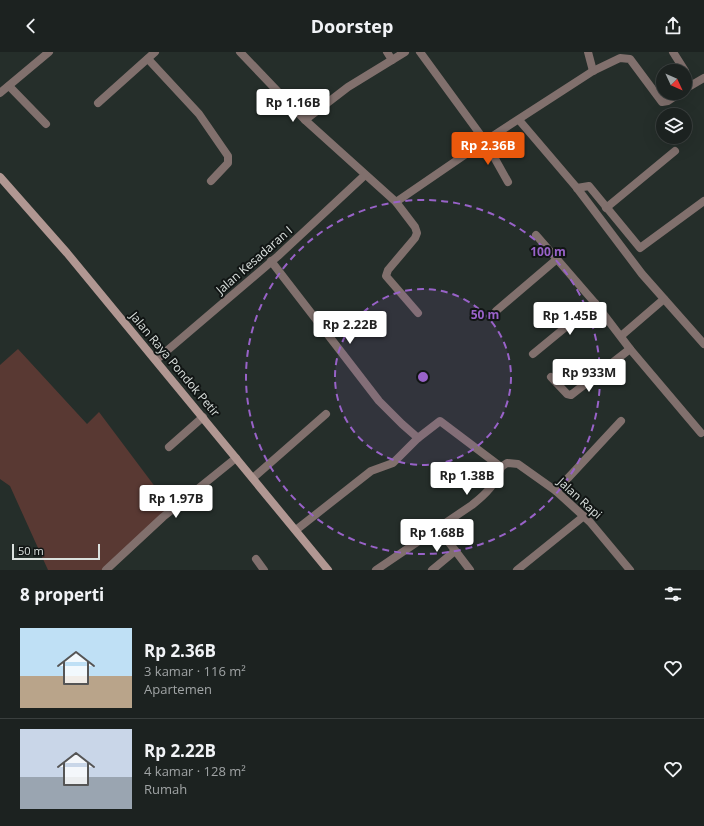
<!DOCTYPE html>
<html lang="id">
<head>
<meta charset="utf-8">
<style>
	:root { --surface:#1c2220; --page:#292f2d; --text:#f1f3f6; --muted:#a0a4a5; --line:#3a3f3e; --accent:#ea580c }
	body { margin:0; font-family:"Open Sans",sans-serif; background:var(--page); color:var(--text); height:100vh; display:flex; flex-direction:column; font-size:15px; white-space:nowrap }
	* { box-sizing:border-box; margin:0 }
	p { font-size:13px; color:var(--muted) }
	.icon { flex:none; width:22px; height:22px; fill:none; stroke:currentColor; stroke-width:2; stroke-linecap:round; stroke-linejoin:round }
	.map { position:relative; height:518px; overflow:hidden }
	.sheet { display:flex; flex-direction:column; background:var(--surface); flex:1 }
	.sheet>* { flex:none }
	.needle { width:26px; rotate:134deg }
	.fabs { position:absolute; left:656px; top:12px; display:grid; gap:8px }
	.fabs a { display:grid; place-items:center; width:36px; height:36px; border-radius:50%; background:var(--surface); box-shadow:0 4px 16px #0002,0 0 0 1px var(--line); font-size:20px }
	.scale { position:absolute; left:12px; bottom:10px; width:88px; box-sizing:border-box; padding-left:4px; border:2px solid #dbe1de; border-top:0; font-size:11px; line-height:14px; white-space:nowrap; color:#dbe1de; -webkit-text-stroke:3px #111514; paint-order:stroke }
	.price { position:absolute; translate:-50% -34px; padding:0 9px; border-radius:4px; background:#fff; color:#222; font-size:13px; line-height:26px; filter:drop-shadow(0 1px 2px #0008) }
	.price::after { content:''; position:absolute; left:50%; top:24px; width:12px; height:9px; margin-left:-6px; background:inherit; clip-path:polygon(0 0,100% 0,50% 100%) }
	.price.current { background:var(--accent); color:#fff }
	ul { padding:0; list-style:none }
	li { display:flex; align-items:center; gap:12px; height:100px; padding:0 20px }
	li+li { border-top:1px solid var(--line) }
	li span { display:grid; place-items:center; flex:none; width:112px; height:80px; border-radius:0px; color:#555 }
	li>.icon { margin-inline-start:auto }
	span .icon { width:48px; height:48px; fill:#fffc; stroke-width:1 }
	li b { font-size:17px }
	h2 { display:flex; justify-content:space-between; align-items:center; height:48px; padding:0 20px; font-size:17px }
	header { display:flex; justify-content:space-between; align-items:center; height:52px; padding:0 20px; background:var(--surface); font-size:18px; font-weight:700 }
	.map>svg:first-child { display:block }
	.green { fill:#593933 }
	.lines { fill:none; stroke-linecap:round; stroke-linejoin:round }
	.minor { stroke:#81706d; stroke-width:8 }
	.secondary { stroke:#b19792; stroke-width:8 }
	.ring { fill:none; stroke:#9862c8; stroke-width:2; stroke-dasharray:7 5 }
	.labels { text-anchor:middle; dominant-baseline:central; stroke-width:4; stroke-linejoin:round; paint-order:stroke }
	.street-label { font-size:12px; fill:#dbe1de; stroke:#111514 }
	.centre { fill:#9862c8; stroke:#111514; stroke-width:2 }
	.ring-label { font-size:12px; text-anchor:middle; font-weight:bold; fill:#9862c8; stroke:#111514; stroke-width:4; stroke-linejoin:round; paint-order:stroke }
</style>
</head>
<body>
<header><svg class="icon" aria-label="back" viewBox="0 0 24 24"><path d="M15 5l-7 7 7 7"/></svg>Doorstep<svg class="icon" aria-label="share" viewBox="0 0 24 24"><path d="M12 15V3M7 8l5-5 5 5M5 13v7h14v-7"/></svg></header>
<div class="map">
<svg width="704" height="518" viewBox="0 0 704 518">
	<rect width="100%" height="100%" fill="#252e2a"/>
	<polygon class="green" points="18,297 87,372 99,360 174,460 110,518 48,518 10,434 0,427 0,313"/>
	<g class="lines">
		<g class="minor">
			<polyline points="240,0 305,68 396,150 415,175 417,181 415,186 388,218 386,224 418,261"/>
			<polyline points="387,0 392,8"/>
			<polyline points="420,0 485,89 508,130"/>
			<polyline points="588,0 593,19"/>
			<polyline points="673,0 685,19"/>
			<polyline points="148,7 199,62 228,104 228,111 211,129"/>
			<polyline points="9,34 46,72"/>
			<polyline points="685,37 704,26"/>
			<polyline points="0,41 49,0"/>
			<polyline points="98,51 155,0"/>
			<polyline points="305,68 348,35 405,0"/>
			<polyline points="519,68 577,136 642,222 704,292"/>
			<polyline points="577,136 589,134 640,196 704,149"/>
			<polyline points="396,150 485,89 593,19 620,6 630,7 662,50 668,49 680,41"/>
			<polyline points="606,156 675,99"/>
			<polyline points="536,183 595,251 630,297 701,381"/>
			<polyline points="271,209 379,349 402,372 418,386"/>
			<polyline points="496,259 557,207"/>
			<polyline points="621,284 664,247"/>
			<polyline points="533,302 595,251"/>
			<polyline points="156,308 278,204 365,123"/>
			<polyline points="551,325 567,342 571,343 630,297"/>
			<polyline points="169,395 203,365"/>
			<polyline points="501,415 507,411 518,412 556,439 590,470 630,518"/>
			<polyline points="253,426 326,362"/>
			<polyline points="556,439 621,369"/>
			<polyline points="438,476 470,518"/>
			<path d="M296,478L371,419L393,411L418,386L440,369L501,415C496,432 486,442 472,453L376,518"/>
			<polyline points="256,507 264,518"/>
			<polyline points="106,518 163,465 236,406"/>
			<polyline points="432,518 455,499"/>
			<polyline points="517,518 584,464"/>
		</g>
		<polyline class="secondary" points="0,125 67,201 328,518"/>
	</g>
	<circle cx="423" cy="325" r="88" fill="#9862c8" fill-opacity=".12"/>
	<g class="ring">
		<circle cx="423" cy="325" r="88"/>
		<circle cx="423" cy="325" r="177"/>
	</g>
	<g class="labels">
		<g class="street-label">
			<text transform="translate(254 208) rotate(-41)">Jalan Kesadaran I</text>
			<text transform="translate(175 312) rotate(50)">Jalan Raya Pondok Petir</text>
			<text transform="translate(580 446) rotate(42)">Jalan Rapi</text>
		</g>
	</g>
	<circle cx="423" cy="325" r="6" class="centre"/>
	<g class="ring-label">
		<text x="548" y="204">100 m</text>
		<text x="485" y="267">50 m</text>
	</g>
</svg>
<div class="fabs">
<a><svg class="needle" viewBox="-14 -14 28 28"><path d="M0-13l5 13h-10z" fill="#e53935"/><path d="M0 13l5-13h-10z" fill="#a0a4a5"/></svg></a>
<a><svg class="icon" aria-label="layers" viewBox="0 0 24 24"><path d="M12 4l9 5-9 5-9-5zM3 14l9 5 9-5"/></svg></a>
</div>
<div class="scale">50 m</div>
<b class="price" style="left:293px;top:71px">Rp 1.16B</b>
<b class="price current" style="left:488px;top:114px">Rp 2.36B</b>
<b class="price" style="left:570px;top:284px">Rp 1.45B</b>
<b class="price" style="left:350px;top:293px">Rp 2.22B</b>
<b class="price" style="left:589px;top:341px">Rp 933M</b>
<b class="price" style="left:467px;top:444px">Rp 1.38B</b>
<b class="price" style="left:176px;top:467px">Rp 1.97B</b>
<b class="price" style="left:437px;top:501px">Rp 1.68B</b>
</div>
<section class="sheet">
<h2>8 properti<svg class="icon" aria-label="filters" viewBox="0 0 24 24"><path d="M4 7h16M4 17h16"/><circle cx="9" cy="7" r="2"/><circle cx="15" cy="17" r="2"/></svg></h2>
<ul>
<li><span style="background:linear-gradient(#bfe0f5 60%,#b9a48a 0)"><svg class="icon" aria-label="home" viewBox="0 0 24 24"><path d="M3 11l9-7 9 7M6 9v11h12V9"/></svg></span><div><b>Rp 2.36B</b><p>3 kamar · 116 m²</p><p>Apartemen</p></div><svg class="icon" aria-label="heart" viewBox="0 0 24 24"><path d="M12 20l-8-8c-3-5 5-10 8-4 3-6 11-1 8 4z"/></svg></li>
<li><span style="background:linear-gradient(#c9d6e8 60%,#9aa5b1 0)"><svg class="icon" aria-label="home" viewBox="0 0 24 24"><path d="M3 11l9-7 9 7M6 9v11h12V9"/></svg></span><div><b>Rp 2.22B</b><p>4 kamar · 128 m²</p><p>Rumah</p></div><svg class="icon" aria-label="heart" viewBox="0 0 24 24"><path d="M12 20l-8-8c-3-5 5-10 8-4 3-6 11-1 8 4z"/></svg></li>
</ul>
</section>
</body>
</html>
